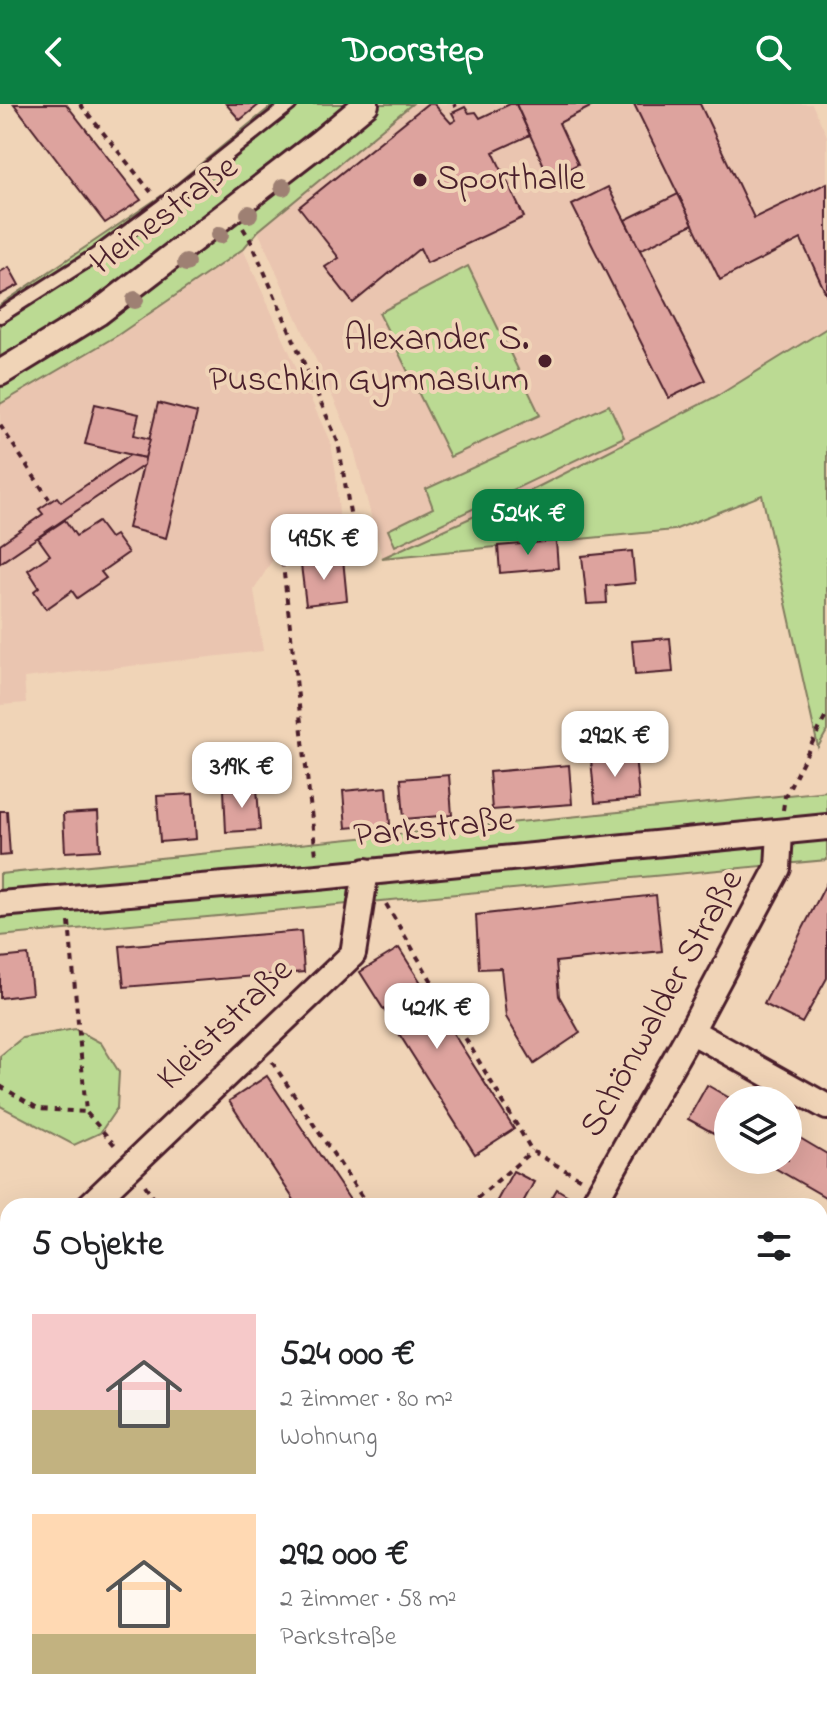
<!DOCTYPE html>
<html lang="de">
<head>
<meta charset="utf-8">
<style>
	:root { --surface:#fff; --page:#f6f6f6; --text:#202124; --muted:#757577; --accent:#0b8043 }
	body { margin:0; font-family:"Indie Flower",sans-serif; background:var(--page); color:var(--text); height:100vh; display:flex; flex-direction:column; font-size:30px; white-space:nowrap }
	* { box-sizing:border-box; margin:0 }
	p { font-size:26px; color:var(--muted) }
	.icon { flex:none; width:44px; height:44px; fill:none; stroke:currentColor; stroke-width:2; stroke-linecap:round; stroke-linejoin:round }
	.map { position:relative; flex:1; overflow:hidden }
	.details { position:absolute; left:0px; top:1094px; width:828px; height:512px; display:flex; flex-direction:column; background:var(--surface); border-radius:24px 24px 0 0; box-shadow:0 8px 32px #0002 }
	.details>* { flex:none }
	.controls { position:absolute; left:714px; top:982px; display:grid; gap:16px }
	.controls a { display:grid; place-items:center; width:88px; height:88px; border-radius:50%; background:var(--surface); box-shadow:0 8px 32px #0002; font-size:40px }
	.price { position:absolute; translate:-50% -68px; padding:0 18px; border-radius:16px; background:#fff; color:#222; font-size:26px; line-height:52px; filter:drop-shadow(0 2px 4px #0008) }
	.price::after { content:''; position:absolute; left:50%; top:48px; width:24px; height:18px; margin-left:-12px; background:inherit; clip-path:polygon(0 0,100% 0,50% 100%) }
	.price.on { background:var(--accent); color:#fff }
	ul { padding:0; list-style:none }
	li { display:flex; align-items:center; gap:24px; height:200px; padding:0 32px }
	li span { display:grid; place-items:center; flex:none; width:224px; height:160px; border-radius:0px; color:#555 }
	li>.icon { margin-inline-start:auto }
	span .icon { width:96px; height:96px; fill:#fffc; stroke-width:1 }
	li b { font-size:34px }
	h2 { display:flex; justify-content:space-between; align-items:center; height:96px; padding:0 32px; font-size:34px }
	header { display:flex; justify-content:space-between; align-items:center; height:104px; padding:0 32px; background:var(--accent); color:#fff; font-size:36px; font-weight:700 }
	.map>svg:first-child { display:block }
	.built { fill:#eac5b0 }
	.green { fill:#bbda93; stroke:#827c5f; stroke-width:2 }
	.building { fill:#dda39e; stroke:#4a1f2b; stroke-width:2 }
	.lines { fill:none; stroke-linecap:round; stroke-linejoin:round }
	.lane-casing { stroke:#4a1f2b; stroke-width:18 }
	.street-casing { stroke:#4a1f2b; stroke-width:30 }
	.secondary-casing { stroke:#4a1f2b; stroke-width:40 }
	.path { stroke:#4a1f2b; stroke-width:4; stroke-dasharray:6 6; stroke-linecap:butt }
	.lane { stroke:#f0d4b7; stroke-width:12 }
	.street { stroke:#f0d4b7; stroke-width:24 }
	.secondary { stroke:#f0d4b7; stroke-width:34 }
	.tree { fill:#9e8073 }
	.poi-dot { fill:#4a1f2b; stroke:#f0d4b7; stroke-width:3 }
	.labels { text-anchor:middle; dominant-baseline:central; stroke-width:8; stroke-linejoin:round; paint-order:stroke }
	.poi-label { font-size:36px; fill:#4a1f2b; stroke:#f0d4b7; text-anchor:start }
	.street-label { font-size:36px; fill:#4a1f2b; stroke:#f0d4b7 }
</style>
</head>
<body>
<header><svg class="icon" aria-label="back" viewBox="0 0 24 24"><path d="M15 5l-7 7 7 7"/></svg>Doorstep<svg class="icon" aria-label="search" viewBox="0 0 24 24"><circle cx="10" cy="10" r="6"/><path d="M15 15l6 6"/></svg></header>
<div class="map">
<svg width="827" height="1606" viewBox="0 0 827 1606">
	<rect width="100%" height="100%" fill="#f0d4b7"/>
	<filter id="ink" filterUnits="userSpaceOnUse"><feTurbulence type="fractalNoise" baseFrequency=".0125" numOctaves="2"/><feDisplacementMap in="SourceGraphic" scale="16" xChannelSelector="R" yChannelSelector="G"/><feConvolveMatrix kernelMatrix="1 2 1 2 8 2 1 2 1" color-interpolation-filters="sRGB"/></filter>
	<g filter="url(#ink)">
		<g class="built">
			<polygon points="412,0 812,0 827,32 827,224 719,291 530,387 382,454 351,334 258,127"/>
			<polygon points="243,145 331,340 336,369 340,424 273,455 254,486 263,547 24,574 26,599 0,601 0,300 118,231"/>
		</g>
		<g class="green">
			<polygon points="274,0 412,0 258,127 243,145 118,231 0,300 0,201 164,90"/>
			<polygon points="468,162 540,311 450,353 379,209"/>
			<polygon points="827,224 827,627 818,643 762,391 674,426 382,454 530,387 719,291"/>
			<polygon points="609,301 624,333 395,442 388,426 433,404 426,385"/>
			<polygon points="827,687 827,756 0,832 0,770"/>
			<polygon points="75,925 101,939 119,968 117,1004 100,1029 74,1041 0,1002 0,952 22,934"/>
			<polygon points="0,1352 8,1363 8,1503 0,1492"/>
			<polygon points="101,1598 206,1598 215,1606 109,1606"/>
		</g>
		<g class="building">
			<polygon points="14,0 66,0 141,96 105,119"/>
			<polygon points="226,0 260,0 240,16"/>
			<polygon points="427,0 434,0 451,19 456,16 452,9 465,3 469,9 476,8 480,14 510,0 516,0 530,31 493,48 524,113 427,159 420,144 353,199 325,163 339,154 299,103"/>
			<polygon points="516,0 596,0 559,19 578,60 550,75"/>
			<polygon points="634,0 700,0 754,114 827,79 827,192 801,135 720,176"/>
			<polygon points="608,83 706,276 669,294 572,101"/>
			<polygon points="678,90 693,120 640,146 625,116"/>
			<polygon points="9,163 19,181 0,191 0,168"/>
			<polygon points="158,299 197,309 166,434 128,424"/>
			<polygon points="95,300 139,310 134,331 150,335 145,354 85,340"/>
			<polygon points="130,351 145,354 144,361 0,459 0,440 43,410 39,405 57,393 61,398"/>
			<polygon points="65,416 76,432 98,418 110,434 115,431 128,449 101,468 106,474 77,494 72,487 46,505 34,487 39,483 28,466 50,451 38,434"/>
			<polygon points="556,437 558,464 500,469 498,442"/>
			<polygon points="632,447 635,479 606,482 607,499 587,500 582,452"/>
			<polygon points="343,455 347,496 306,501 301,461"/>
			<polygon points="670,534 673,568 635,571 632,537"/>
			<polygon points="635,651 639,695 595,699 591,655"/>
			<polygon points="569,661 572,700 492,706 489,668"/>
			<polygon points="449,671 452,711 404,715 401,675"/>
			<polygon points="387,683 390,720 346,724 343,687"/>
			<polygon points="257,684 260,726 226,728 224,686"/>
			<polygon points="193,690 196,735 160,738 157,692"/>
			<polygon points="0,707 7,707 10,751 0,752"/>
			<polygon points="98,708 100,746 65,748 63,710"/>
			<polygon points="827,778 827,874 802,919 764,900"/>
			<polygon points="656,791 662,847 556,858 559,892 580,929 534,960 506,913 501,864 479,865 476,811"/>
			<polygon points="301,827 304,868 124,883 120,842"/>
			<polygon points="399,844 514,1025 475,1050 360,868"/>
			<polygon points="28,851 32,890 0,894 0,854"/>
			<polygon points="267,972 354,1102 298,1102 229,997"/>
			<polygon points="707,981 733,996 728,996 728,1037 688,1015"/>
			<polygon points="788,1027 827,1050 827,1094 761,1056 788,1056"/>
			<polygon points="513,1067 534,1078 521,1102 494,1102"/>
			<polygon points="557,1085 575,1096 572,1102 547,1102"/>
			<polygon points="8,1224 8,1292 0,1280 0,1229"/>
			<polygon points="827,1239 827,1284 820,1296 820,1251"/>
			<polygon points="827,1355 827,1398 820,1410 820,1368"/>
			<polygon points="0,1547 8,1555 8,1598 53,1598 62,1606 7,1606 0,1599"/>
			<polygon points="820,1581 827,1585 827,1606 787,1606 773,1598 820,1598"/>
			<polygon points="357,1598 409,1598 422,1606 353,1606"/>
			<polygon points="565,1598 625,1598 620,1606 579,1606"/>
		</g>
		<g class="lines">
			<defs>
				<g id="lane">
					<polyline points="0,212 96,151 162,102 290,0"/>
					<polyline points="0,1150 8,1166"/>
					<polyline points="820,1329 827,1317"/>
					<polyline points="663,1606 667,1598"/>
				</g>
				<g id="street">
					<polyline points="0,269 98,209 320,38 366,0"/>
					<polyline points="0,800 318,773 827,723"/>
					<polyline points="691,927 827,1003"/>
					<polyline points="89,1102 353,850 366,767"/>
					<polyline points="592,1102 691,927 778,764 780,728"/>
					<polyline points="0,1175 8,1169"/>
					<polyline points="704,1598 717,1606"/>
					<polyline points="314,1606 319,1598"/>
				</g>
				<g id="secondary">
					<polyline points="0,1435 8,1444"/>
					<polyline points="148,1598 157,1606"/>
				</g>
			</defs>
			<use href="#lane" class="lane-casing"/>
			<use href="#street" class="street-casing"/>
			<use href="#secondary" class="secondary-casing"/>
			<g class="path">
				<polyline points="80,0 151,88"/>
				<polyline points="454,0 456,3"/>
				<polyline points="243,124 251,137 338,338 352,420 341,432 287,455 283,461 316,751"/>
				<polyline points="0,321 49,395"/>
				<polyline points="783,706 785,692 827,610"/>
				<polyline points="386,800 532,1047 581,1075"/>
				<polyline points="69,818 86,1008 118,1045"/>
				<polyline points="272,958 368,1102"/>
				<polyline points="0,982 39,1005 86,1008"/>
				<polyline points="145,1081 159,1102"/>
				<polyline points="620,1097 630,1102"/>
				<polyline points="468,1102 532,1047"/>
				<polyline points="820,1154 827,1142"/>
				<polyline points="0,1504 8,1498"/>
			</g>
			<use href="#lane" class="lane"/>
			<use href="#street" class="street"/>
			<use href="#secondary" class="secondary"/>
		</g>
		<g class="tree">
			<circle cx="283" cy="83" r="9"/>
			<circle cx="249" cy="110" r="9"/>
			<circle cx="220" cy="131" r="9"/>
			<circle cx="186" cy="159" r="9"/>
			<circle cx="135" cy="196" r="9"/>
		</g>
	</g>
	<g class="poi-dot">
		<circle cx="420" cy="76" r="8"/>
		<circle cx="545" cy="257" r="8"/>
	</g>
	<g class="labels">
		<g class="poi-label">
			<text x="436" y="76">Sporthalle</text>
			<text x="529" y="236" text-anchor="end">Alexander S.<tspan x="529" dy="41">Puschkin Gymnasium</tspan></text>
		</g>
		<g class="street-label">
			<text transform="translate(165 112) rotate(-37)">Heinestraße</text>
			<text transform="translate(434 725) rotate(-6)">Parkstraße</text>
			<text transform="translate(663 900) rotate(-61)">Schönwalder Straße</text>
			<text transform="translate(226 921) rotate(-44)">Kleiststraße</text>
		</g>
	</g>
</svg>
<div class="controls">
<a><svg class="icon" aria-label="layers" viewBox="0 0 24 24"><path d="M12 4l9 5-9 5-9-5zM3 14l9 5 9-5"/></svg></a>
</div>
<b class="price on" style="left:528px;top:453px">524K €</b>
<b class="price" style="left:324px;top:478px">495K €</b>
<b class="price" style="left:615px;top:675px">292K €</b>
<b class="price" style="left:242px;top:706px">319K €</b>
<b class="price" style="left:437px;top:947px">421K €</b>
<section class="details">
<h2>5 Objekte<svg class="icon" aria-label="filters" viewBox="0 0 24 24"><path d="M4 7h16M4 17h16"/><circle cx="9" cy="7" r="2"/><circle cx="15" cy="17" r="2"/></svg></h2>
<ul>
<li><span style="background:linear-gradient(#f6c9c9 60%,#c2b280 0)"><svg class="icon" aria-label="home" viewBox="0 0 24 24"><path d="M3 11l9-7 9 7M6 9v11h12V9"/></svg></span><div><b>524 000 €</b><p>2 Zimmer · 80 m²</p><p>Wohnung</p></div></li>
<li><span style="background:linear-gradient(#ffd9b3 75%,#c2b280 0)"><svg class="icon" aria-label="home" viewBox="0 0 24 24"><path d="M3 11l9-7 9 7M6 9v11h12V9"/></svg></span><div><b>292 000 €</b><p>2 Zimmer · 58 m²</p><p>Parkstraße</p></div></li>
</ul>
</section>
</div>
</body>
</html>
